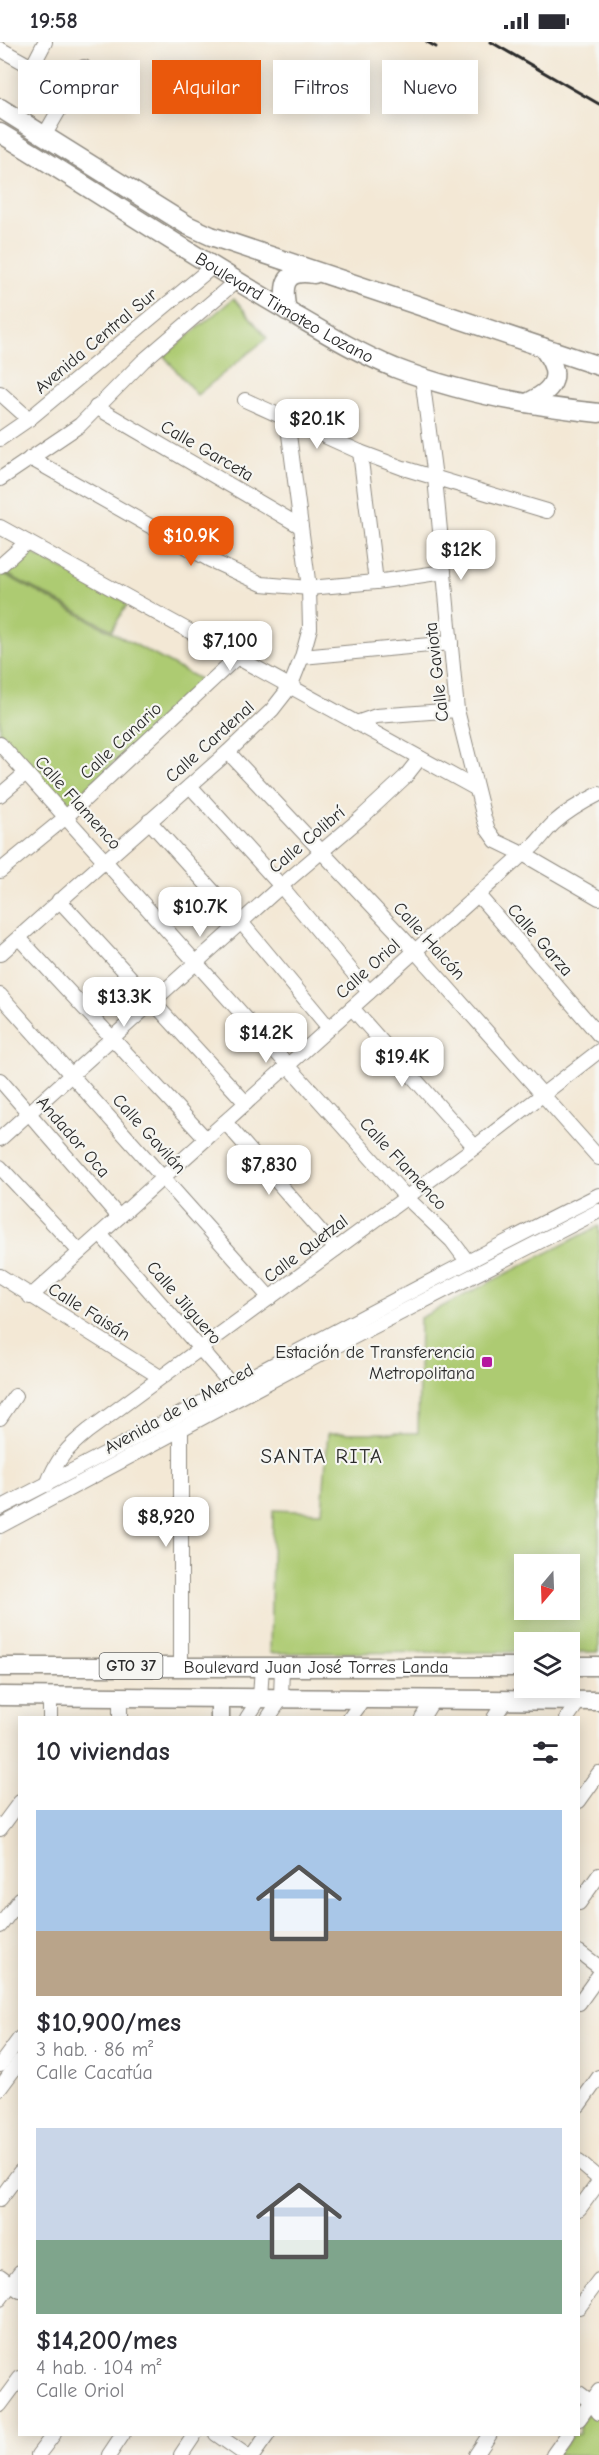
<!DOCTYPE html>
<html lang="es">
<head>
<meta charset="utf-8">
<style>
	:root { --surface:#fff; --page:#f7f7f7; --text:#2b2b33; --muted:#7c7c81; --accent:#ea580c }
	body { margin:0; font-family:"Comic Neue",sans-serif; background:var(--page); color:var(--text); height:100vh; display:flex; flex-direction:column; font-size:22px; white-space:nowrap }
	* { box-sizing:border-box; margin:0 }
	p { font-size:20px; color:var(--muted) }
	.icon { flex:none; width:33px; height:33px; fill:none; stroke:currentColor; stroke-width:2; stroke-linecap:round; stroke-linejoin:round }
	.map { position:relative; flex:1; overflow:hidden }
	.details { position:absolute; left:18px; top:1674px; width:562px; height:720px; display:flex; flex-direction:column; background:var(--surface); border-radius:0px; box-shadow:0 3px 15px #0003 }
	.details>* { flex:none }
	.hud { position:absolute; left:18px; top:18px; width:564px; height:54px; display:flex; gap:12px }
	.needle { width:39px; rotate:199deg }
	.buttons { position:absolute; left:514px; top:1512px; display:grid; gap:12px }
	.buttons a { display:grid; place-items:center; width:66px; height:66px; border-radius:0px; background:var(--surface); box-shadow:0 3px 15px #0003; font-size:30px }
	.price { position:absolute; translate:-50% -51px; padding:0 14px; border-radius:12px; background:#fff; color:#222; font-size:20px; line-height:39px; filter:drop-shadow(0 2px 3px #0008) }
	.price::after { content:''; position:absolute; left:50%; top:36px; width:18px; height:14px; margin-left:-9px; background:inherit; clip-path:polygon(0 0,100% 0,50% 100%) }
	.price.on { background:var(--accent); color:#fff }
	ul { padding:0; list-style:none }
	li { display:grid; align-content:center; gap:12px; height:318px; padding:0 18px }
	li span { display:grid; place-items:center; height:186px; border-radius:0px; color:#555 }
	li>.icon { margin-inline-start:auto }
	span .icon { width:108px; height:108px; fill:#fffc; stroke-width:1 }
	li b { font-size:26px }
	h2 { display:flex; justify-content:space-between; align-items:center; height:72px; padding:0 18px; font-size:26px }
	.pill { padding:0 21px; border-radius:0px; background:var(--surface); box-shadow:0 3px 15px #0003; font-size:21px; line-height:54px }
	.pill.on { background:var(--accent); color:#fff }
	.status { display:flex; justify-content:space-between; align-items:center; height:42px; padding:0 30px; background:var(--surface); direction:ltr }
	.status svg { height:16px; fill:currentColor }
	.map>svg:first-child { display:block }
	.green { fill:#adcb72; stroke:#6c7b4e; stroke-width:1.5; fill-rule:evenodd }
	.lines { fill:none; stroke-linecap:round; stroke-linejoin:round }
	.minor-casing { stroke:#8f8a80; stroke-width:16 }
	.major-casing { stroke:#8f8a80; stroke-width:21 }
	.minor { stroke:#fff; stroke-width:14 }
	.major { stroke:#fff; stroke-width:18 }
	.rail { stroke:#2b2b2b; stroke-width:3 }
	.poi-dot { fill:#b5179e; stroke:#f6f6f2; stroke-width:2 }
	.labels { text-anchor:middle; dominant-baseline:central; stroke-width:4.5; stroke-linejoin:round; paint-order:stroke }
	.shield { fill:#f6f6f2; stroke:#686867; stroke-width:1.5 }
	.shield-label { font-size:16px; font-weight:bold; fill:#2b2b2b }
	.street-label { font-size:18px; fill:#2b2b2b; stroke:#f6f6f2 }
	.poi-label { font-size:18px; fill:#2b2b2b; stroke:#f6f6f2; text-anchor:end }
	.quarter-label { font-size:21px; letter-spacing:1.5px; fill:#2b2b2b; stroke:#f6f6f2 }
</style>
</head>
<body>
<div class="status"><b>19:58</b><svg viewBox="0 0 49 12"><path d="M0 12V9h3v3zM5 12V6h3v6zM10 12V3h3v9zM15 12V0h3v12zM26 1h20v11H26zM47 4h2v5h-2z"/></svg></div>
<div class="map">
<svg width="599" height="2413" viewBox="0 0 599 2413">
	<rect width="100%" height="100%" fill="#f6f6f2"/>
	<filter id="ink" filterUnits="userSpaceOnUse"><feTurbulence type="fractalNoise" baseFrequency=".0167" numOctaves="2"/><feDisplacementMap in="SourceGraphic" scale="12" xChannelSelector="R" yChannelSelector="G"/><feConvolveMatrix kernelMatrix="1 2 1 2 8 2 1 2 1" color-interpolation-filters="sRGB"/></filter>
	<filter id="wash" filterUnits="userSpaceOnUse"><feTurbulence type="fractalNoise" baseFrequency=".008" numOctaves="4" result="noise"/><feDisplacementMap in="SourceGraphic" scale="24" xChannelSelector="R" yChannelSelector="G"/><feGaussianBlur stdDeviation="1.35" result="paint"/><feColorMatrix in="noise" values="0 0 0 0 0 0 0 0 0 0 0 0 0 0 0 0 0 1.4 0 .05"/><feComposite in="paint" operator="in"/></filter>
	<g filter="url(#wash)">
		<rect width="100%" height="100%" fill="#f3e8d5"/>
		<g class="green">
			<polygon points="234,256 267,296 197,353 164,314"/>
			<polygon points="24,507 128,561 112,588 3,530"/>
			<polygon points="2,531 201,638 64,768 0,694 0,533"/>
			<path d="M599,1184V1610H570V1600H525V1610L270,1611L273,1468L322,1470L328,1391H418L420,1276ZM525,1522H570V1568H525Z"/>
			<polygon points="590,2366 599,2375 599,2413 557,2413 572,2393 579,2392 579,2382"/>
		</g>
	</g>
	<g filter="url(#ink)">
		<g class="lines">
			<defs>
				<g id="minor">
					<polyline points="0,7 32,25 45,0"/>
					<polyline points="44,94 84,25"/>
					<polyline points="422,335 435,436 457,668 484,776 488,788 496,799 523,812 599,856"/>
					<polyline points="0,351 29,377"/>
					<polyline points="245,358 360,410 403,426 547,469"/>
					<polyline points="96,365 300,484"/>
					<polyline points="0,397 29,377 212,225"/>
					<polyline points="360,410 376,540"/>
					<polyline points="30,416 210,518 262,542 309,546 376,540 444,530"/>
					<polyline points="0,437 80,383 143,319 235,240"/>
					<polyline points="0,485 475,746"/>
					<polyline points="0,524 27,500"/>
					<polyline points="302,615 451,601"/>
					<polyline points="356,681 376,674 457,668"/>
					<polyline points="0,702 406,1155 452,1199 467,1219"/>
					<polyline points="228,710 415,909 599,1116"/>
					<polyline points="190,744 281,844 369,950"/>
					<polyline points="0,753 26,731"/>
					<polyline points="149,779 241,880 329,986"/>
					<polyline points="0,829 66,775 237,615"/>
					<polyline points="478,853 599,993"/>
					<polyline points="59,858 246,1061"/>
					<polyline points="19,896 206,1097"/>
					<polyline points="0,912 228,710 272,668 290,645 302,615 310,586 309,546 287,377"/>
					<polyline points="0,953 270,1256"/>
					<polyline points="352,966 475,1105"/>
					<polyline points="0,1038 119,1175"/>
					<polyline points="225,1080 336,1207"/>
					<polyline points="0,1097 281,844 362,775 405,735 420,716"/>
					<polyline points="0,1125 80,1210"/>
					<polyline points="100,1192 238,1350"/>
					<polyline points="0,1234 160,1335"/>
					<path d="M30,1255L523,812C539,802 541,793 554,781C567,769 583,760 599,752"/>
					<polyline points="0,1376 15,1354"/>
					<path d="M47,1443C56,1418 68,1405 88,1389L475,1105L599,1009"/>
					<path d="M0,1466C201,1364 397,1253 599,1153"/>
					<polyline points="0,1484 336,1304 599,1169"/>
					<polyline points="181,1624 181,1387"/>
					<polyline points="50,1676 50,1654"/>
					<polyline points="120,1676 120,1656"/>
					<polyline points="247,1676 260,1656 262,1624"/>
					<polyline points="268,1676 281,1657 282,1624"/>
					<polyline points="350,1676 363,1658"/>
					<polyline points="422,1676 433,1658"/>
					<polyline points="494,1676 505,1659"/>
					<polyline points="567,1676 579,1659"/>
					<polyline points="579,1759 599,1731"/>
					<polyline points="0,1787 20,1760"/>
					<polyline points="579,1861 599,1833"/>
					<polyline points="0,1884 20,1857"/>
					<polyline points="579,1910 599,1925"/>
					<polyline points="579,1961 599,1933"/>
					<polyline points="0,2023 20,1996"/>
					<polyline points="0,2046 20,2019"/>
					<polyline points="579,2063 599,2035"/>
					<polyline points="579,2120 599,2137"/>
					<polyline points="0,2157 20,2130"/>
					<polyline points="579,2167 599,2140"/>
					<polyline points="0,2234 20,2249"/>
					<polyline points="0,2257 20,2230"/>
					<polyline points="579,2265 599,2238"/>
					<polyline points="579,2351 591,2360 599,2371"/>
					<polyline points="0,2363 20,2336"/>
					<polyline points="579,2377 599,2349"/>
					<polyline points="216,2392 246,2413"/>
					<polyline points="38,2413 54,2392"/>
					<polyline points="109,2413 123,2392"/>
					<polyline points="181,2413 195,2392"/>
					<polyline points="253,2413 268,2392"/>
					<polyline points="476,2413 490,2392"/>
					<polyline points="553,2413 568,2392"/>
				</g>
				<g id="major">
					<polyline points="0,66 187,183 211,194 599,324"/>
					<path id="s1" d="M0,91C96,149 189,212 286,268C322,289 356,310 395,326C460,351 530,364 599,371"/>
					<path d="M287,269C282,244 283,227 314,232"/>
					<path d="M527,361C557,347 563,332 542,305"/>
					<polyline points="570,1624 599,1624"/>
					<path id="s2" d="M0,1625H525"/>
					<polyline points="0,1654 599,1659"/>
					<polyline points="220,1656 220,1676"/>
				</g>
			</defs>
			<use href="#minor" class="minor-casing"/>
			<use href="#major" class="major-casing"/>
			<use href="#minor" class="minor"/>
			<use href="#major" class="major"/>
			<g class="rail">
				<polyline points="427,0 436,5"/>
				<polyline points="491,0 599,62"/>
			</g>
		</g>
	</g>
	<rect class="poi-dot" x="481" y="1314" width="12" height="12" rx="3"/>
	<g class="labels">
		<rect class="shield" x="99.5" y="1611" width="63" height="26" rx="4.5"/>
		<g class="shield-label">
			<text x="131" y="1624">GTO 37</text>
		</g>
		<g class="street-label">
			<text stroke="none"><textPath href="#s1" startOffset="334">Boulevard Timoteo Lozano</textPath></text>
			<text transform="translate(96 299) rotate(-40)">Avenida Central Sur</text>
			<text transform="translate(207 409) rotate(30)">Calle Garceta</text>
			<text transform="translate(437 630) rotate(-97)">Calle Gaviota</text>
			<text transform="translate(121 699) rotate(-43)">Calle Canario</text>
			<text transform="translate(210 700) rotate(-42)">Calle Cardenal</text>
			<text transform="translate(78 761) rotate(48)">Calle Flamenco</text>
			<text transform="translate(307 798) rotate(-40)">Calle Colibrí</text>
			<text transform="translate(540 898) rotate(49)">Calle Garza</text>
			<text transform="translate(429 899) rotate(48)">Calle Halcón</text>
			<text transform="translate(368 927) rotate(-42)">Calle Oriol</text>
			<text transform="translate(149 1092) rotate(48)">Calle Gavilán</text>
			<text transform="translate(73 1095) rotate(49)">Andador Oca</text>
			<text transform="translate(403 1122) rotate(47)">Calle Flamenco</text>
			<text transform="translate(306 1207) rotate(-37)">Calle Quetzal</text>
			<text transform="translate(184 1261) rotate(49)">Calle Jilguero</text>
			<text transform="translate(89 1270) rotate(32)">Calle Faisán</text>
			<text transform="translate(179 1367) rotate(-29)">Avenida de la Merced</text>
			<text stroke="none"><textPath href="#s2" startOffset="316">Boulevard Juan José Torres Landa</textPath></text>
		</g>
		<g class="poi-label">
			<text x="475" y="1310">Estación de Transferencia<tspan x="475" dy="21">Metropolitana</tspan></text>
		</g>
		<g class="quarter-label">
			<text x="322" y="1414">SANTA RITA</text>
		</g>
	</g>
</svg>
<div class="buttons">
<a><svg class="needle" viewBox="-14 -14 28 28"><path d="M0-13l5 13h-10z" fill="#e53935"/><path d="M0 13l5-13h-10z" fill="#7c7c81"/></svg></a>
<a><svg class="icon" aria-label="layers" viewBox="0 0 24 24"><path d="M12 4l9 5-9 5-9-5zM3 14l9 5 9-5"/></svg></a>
</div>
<b class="price" style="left:317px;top:408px">$20.1K</b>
<b class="price on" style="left:191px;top:525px">$10.9K</b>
<b class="price" style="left:461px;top:539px">$12K</b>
<b class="price" style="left:230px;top:630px">$7,100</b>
<b class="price" style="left:200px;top:896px">$10.7K</b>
<b class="price" style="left:124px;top:986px">$13.3K</b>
<b class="price" style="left:266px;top:1022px">$14.2K</b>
<b class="price" style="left:402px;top:1046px">$19.4K</b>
<b class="price" style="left:269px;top:1154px">$7,830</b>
<b class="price" style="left:166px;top:1506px">$8,920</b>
<div class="hud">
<a class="pill">Comprar</a>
<a class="pill on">Alquilar</a>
<a class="pill">Filtros</a>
<a class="pill">Nuevo</a>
</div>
<section class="details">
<h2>10 viviendas<svg class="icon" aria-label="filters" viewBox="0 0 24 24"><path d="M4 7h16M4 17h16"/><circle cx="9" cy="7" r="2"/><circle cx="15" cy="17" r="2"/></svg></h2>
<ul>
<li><span style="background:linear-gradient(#a9c7e8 65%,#b9a48a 0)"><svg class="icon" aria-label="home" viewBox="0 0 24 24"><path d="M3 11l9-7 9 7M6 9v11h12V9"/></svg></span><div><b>$10,900/mes</b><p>3 hab. · 86 m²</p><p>Calle Cacatúa</p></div></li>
<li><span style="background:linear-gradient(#c9d6e8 60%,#7fa58c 0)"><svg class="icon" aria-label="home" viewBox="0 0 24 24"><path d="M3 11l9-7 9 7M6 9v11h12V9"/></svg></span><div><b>$14,200/mes</b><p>4 hab. · 104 m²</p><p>Calle Oriol</p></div></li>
</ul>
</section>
</div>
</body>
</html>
